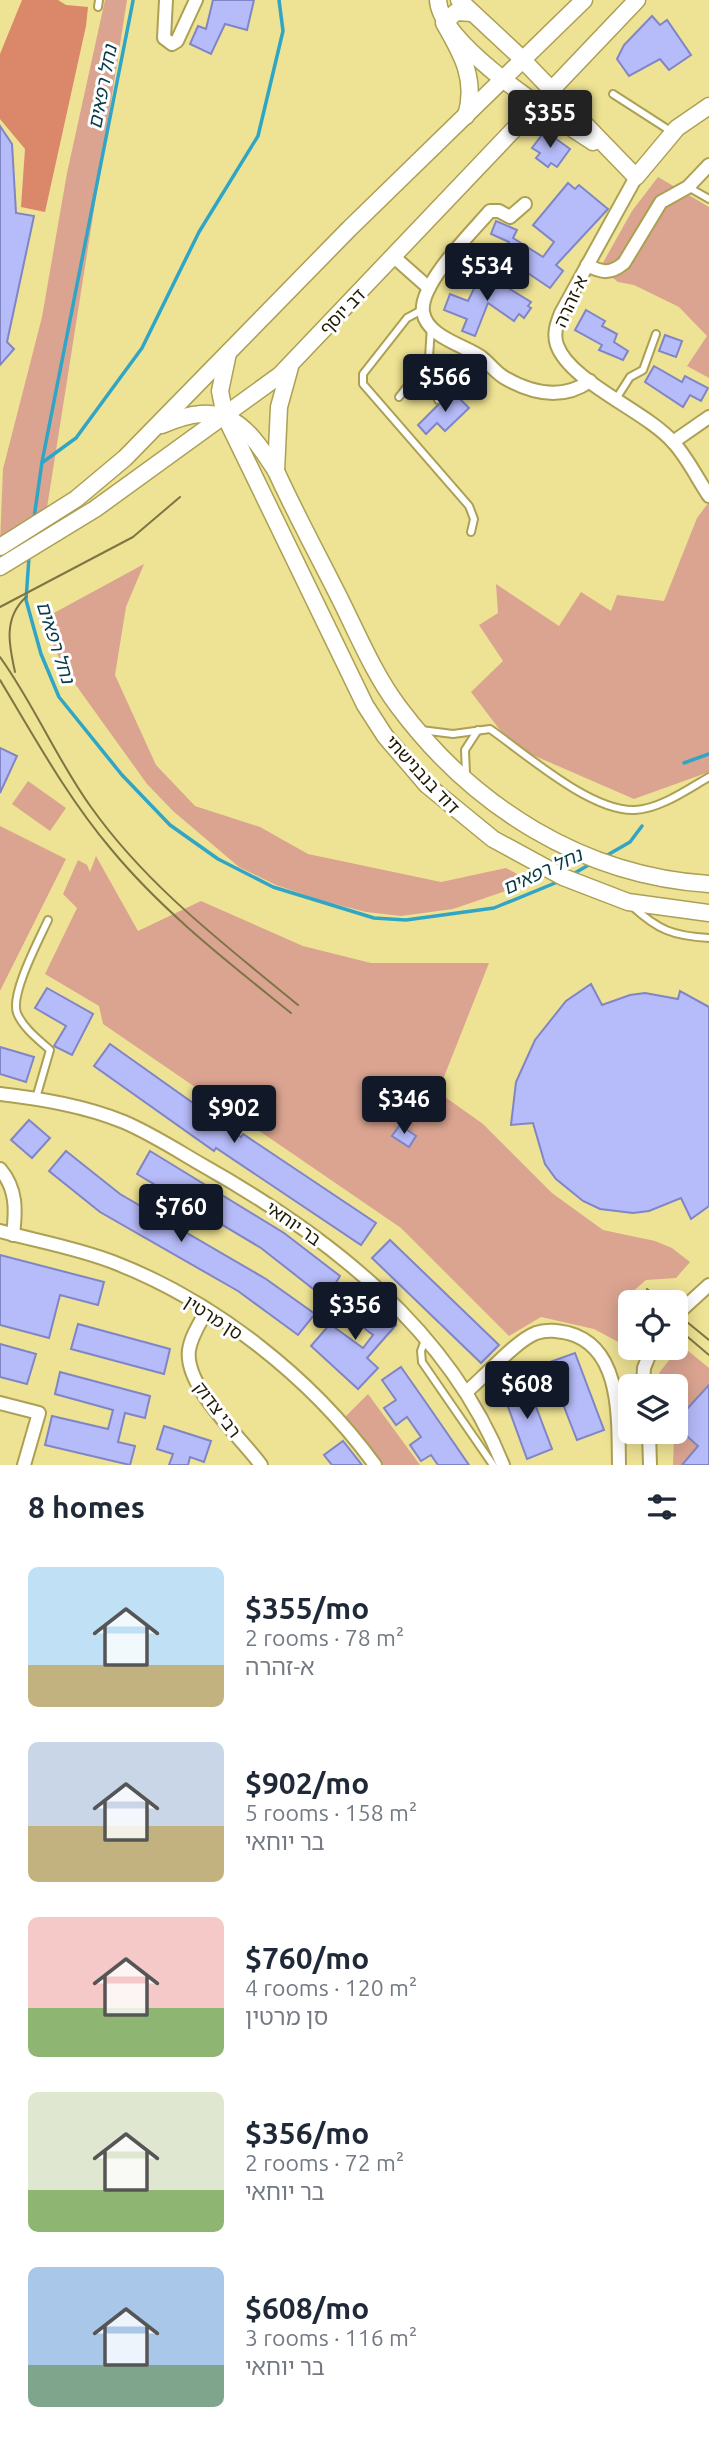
<!DOCTYPE html>
<html lang="en">
<head>
<meta charset="utf-8">
<style>
	:root { --surface:#fff; --page:#f6f6f7; --text:#1f2937; --muted:#747a83; --accent:#111827 }
	body { margin:0; font-family:Ubuntu,"Noto Sans Hebrew",sans-serif; background:var(--page); color:var(--text); height:100vh; display:flex; flex-direction:column; font-size:26px; white-space:nowrap }
	* { box-sizing:border-box; margin:0 }
	p { font-size:23px; color:var(--muted) }
	.icon { flex:none; width:38px; height:38px; fill:none; stroke:currentColor; stroke-width:2; stroke-linecap:round; stroke-linejoin:round }
	.map { position:relative; height:1465px; overflow:hidden }
	.side { display:flex; flex-direction:column; background:var(--surface); flex:1 }
	.side>* { flex:none }
	.fabs { position:absolute; left:618px; top:1290px; display:grid; gap:14px }
	.fabs a { display:grid; place-items:center; width:70px; height:70px; border-radius:10px; background:var(--surface); box-shadow:0 4px 18px #0003; font-size:35px }
	.price { position:absolute; translate:-50% -60px; padding:0 16px; border-radius:7px; background:var(--accent); color:#fff; font-size:23px; line-height:46px; filter:drop-shadow(0 2px 4px #0008) }
	.price::after { content:''; position:absolute; left:50%; top:42px; width:21px; height:16px; margin-left:-10px; background:inherit; clip-path:polygon(0 0,100% 0,50% 100%) }
	.price.current { background:#222; color:#fff }
	ul { padding:0; list-style:none }
	li { display:flex; align-items:center; gap:21px; height:175px; padding:0 28px }
	li span { display:grid; place-items:center; flex:none; width:196px; height:140px; border-radius:10px; color:#555 }
	li>.icon { margin-inline-start:auto }
	span .icon { width:84px; height:84px; fill:#fffc; stroke-width:1 }
	li b { font-size:30px }
	h2 { display:flex; justify-content:space-between; align-items:center; height:84px; padding:0 28px; font-size:30px }
	.map>svg:first-child { display:block }
	.green { fill:#dba491 }
	.forest { fill:#da876a }
	.lines { fill:none; stroke-linecap:round; stroke-linejoin:round }
	.stream { stroke:#30a5c5; stroke-width:3.5 }
	.building { fill:#b6bbf9; stroke:#8085c6; stroke-width:2 }
	.lane-casing { stroke:#aca054; stroke-width:10 }
	.street-casing { stroke:#aca054; stroke-width:16 }
	.secondary-casing { stroke:#aca054; stroke-width:19 }
	.lane { stroke:#fff; stroke-width:6 }
	.street { stroke:#fff; stroke-width:12 }
	.secondary { stroke:#fff; stroke-width:16 }
	.tram { stroke:#7d7544; stroke-width:2 }
	.labels { text-anchor:middle; dominant-baseline:central; stroke-width:6; stroke-linejoin:round; paint-order:stroke }
	.street-label { font-size:18px; fill:#1e1900; stroke:#fff }
	.water-label { font-size:19px; font-style:italic; fill:#053a47; stroke:#fff }
</style>
</head>
<body>
<div class="map">
<svg width="709" height="1465" viewBox="0 0 709 1465">
	<rect width="100%" height="100%" fill="#eee294"/>
	<g class="green">
		<polygon points="105,0 127,0 46,514 0,542 3,469 42,317 67,173"/>
		<polygon points="658,177 709,207 709,378 687,366 707,336 679,307 634,285 618,282 600,268 632,211"/>
		<polygon points="709,502 709,772 634,799 512,746 471,692 503,661 479,625 498,613 496,584 559,626 581,592 611,611 617,595 664,601 697,518"/>
		<polygon points="144,564 126,607 115,675 156,765 195,806 260,827 308,854 441,882 506,868 532,882 453,909 401,916 366,912 323,901 276,885 239,867 173,811 147,784 65,670 41,620"/>
		<polygon points="28,781 66,808 50,831 12,804"/>
		<polygon points="0,826 66,859 0,991"/>
		<polygon points="96,856 138,931 201,901 303,946 371,963 489,963 438,1092 483,1124 552,1193 603,1230 655,1241 672,1248 690,1262 676,1278 646,1280 630,1294 634,1302 630,1302 630,1328 624,1345 594,1329 541,1317 509,1336 401,1228 103,1024 99,1006 45,974 77,908 63,894 78,860 87,865 90,872"/>
		<polygon points="681,1345 709,1368 709,1465 673,1465 676,1386 659,1373"/>
		<polygon points="368,1394 420,1465 382,1465 345,1417"/>
	</g>
	<polygon class="forest" points="22,0 58,0 66,5 88,7 86,26 45,212 21,207 25,149 0,119 0,54"/>
	<g class="lines">
		<g class="stream">
			<polyline points="43,462 76,438 142,348 199,232 258,136 283,31 279,0"/>
			<polyline points="34,518 42,462 133,1"/>
			<polyline points="29,557 26,600 41,654 59,697 122,775 170,825 218,859 273,887 374,918 406,920 494,908 560,881"/>
			<polyline points="684,763 709,754"/>
			<polyline points="604,857 630,842 642,826"/>
			<polyline points="573,874 594,862"/>
		</g>
	</g>
	<g class="building">
		<polygon points="213,0 254,0 247,30 225,24 211,54 190,44 198,26 206,29"/>
		<polygon points="652,16 660,25 667,20 691,55 669,70 660,59 629,76 617,59 624,45"/>
		<polygon points="0,126 12,144 16,213 34,216 7,342 14,349 0,365"/>
		<polygon points="545,131 570,149 557,167 551,163 548,167 536,158 540,153 532,148"/>
		<polygon points="568,183 575,189 579,185 608,209 556,265 563,271 550,288 501,255 509,242 491,234 496,221 517,230 513,238 543,257 554,242 533,225"/>
		<polygon points="482,272 531,302 528,306 531,308 524,318 519,314 514,321 488,303 475,336 462,331 467,319 444,310 450,294 468,301"/>
		<polygon points="586,310 605,321 602,326 617,334 614,342 628,351 623,360 599,350 602,345 575,330"/>
		<polygon points="665,335 682,341 676,357 659,351"/>
		<polygon points="654,366 682,382 685,376 708,388 701,401 690,395 683,407 645,382"/>
		<polygon points="452,391 469,408 445,431 437,423 426,434 418,425"/>
		<polygon points="0,748 17,756 0,793"/>
		<polygon points="591,984 602,1005 630,995 645,993 678,999 680,991 709,1007 709,1206 691,1219 681,1198 649,1211 633,1213 600,1209 583,1201 556,1179 545,1164 533,1123 511,1125 516,1082 535,1040 566,1001"/>
		<polygon points="47,988 93,1014 72,1055 54,1046 66,1026 35,1008"/>
		<polygon points="110,1044 241,1137 243,1134 376,1223 361,1245 216,1148 214,1151 94,1066"/>
		<polygon points="0,1047 34,1057 26,1082 0,1074"/>
		<polygon points="29,1120 50,1138 32,1158 11,1140"/>
		<polygon points="400,1125 416,1136 409,1147 392,1136"/>
		<polygon points="66,1151 120,1194 266,1279 315,1314 298,1335 238,1291 100,1212 49,1171"/>
		<polygon points="150,1151 284,1233 340,1276 326,1299 261,1248 137,1174"/>
		<polygon points="390,1240 499,1345 481,1363 372,1258"/>
		<polygon points="0,1255 104,1282 98,1305 60,1295 49,1338 0,1325"/>
		<polygon points="359,1292 396,1325 367,1358 378,1368 358,1389 311,1346 330,1324 363,1348 373,1335 342,1311"/>
		<polygon points="78,1324 170,1349 164,1374 71,1349"/>
		<polygon points="0,1344 36,1354 27,1384 0,1377"/>
		<polygon points="575,1353 604,1430 577,1440 547,1363"/>
		<polygon points="401,1367 429,1407 469,1465 438,1465 431,1455 421,1461 410,1445 421,1437 407,1417 396,1425 384,1408 396,1400 382,1380"/>
		<polygon points="60,1372 150,1396 145,1418 125,1413 118,1442 135,1446 130,1465 45,1445 52,1416 108,1429 113,1410 55,1394"/>
		<polygon points="527,1383 552,1449 527,1459 503,1393"/>
		<polygon points="709,1385 709,1465 682,1465 698,1446 676,1426 676,1421"/>
		<polygon points="164,1426 211,1441 204,1462 190,1457 188,1465 169,1465 173,1454 157,1449"/>
		<polygon points="343,1441 362,1465 332,1465 324,1455"/>
	</g>
	<g class="lines">
		<defs>
			<g id="lane">
				<polyline points="98,7 99,0"/>
				<polyline points="613,94 672,132"/>
				<polyline points="688,187 709,199"/>
				<polyline points="422,310 407,318 363,374 363,384 469,506 474,519 471,532"/>
				<polyline points="431,326 429,358 438,400"/>
				<polyline points="399,397 429,358"/>
				<polyline points="616,399 630,377 643,370 656,334"/>
				<path d="M421,730L453,734L490,729C526,754 591,812 635,810C660,809 688,789 709,777"/>
				<polyline points="466,774 465,750 478,730"/>
				<path d="M632,906C658,930 673,936 709,938"/>
				<path d="M36,1098L50,1050C39,1040 23,1028 17,1013C10,994 39,940 48,920"/>
				<polyline points="425,1340 421,1351 422,1362 493,1465"/>
			</g>
			<g id="street">
				<polyline points="166,0 164,38 172,44 177,41 196,0"/>
				<path d="M636,177L561,313C557,323 553,334 557,345C570,382 646,411 673,442C687,457 697,478 709,496"/>
				<path d="M525,204L510,217L499,211H490C472,232 419,284 423,312C427,337 464,345 481,357C489,363 496,373 505,378C533,394 563,400 590,381"/>
				<polyline points="394,257 429,288"/>
				<path d="M587,265C602,273 611,274 624,263L661,202L688,187L709,165"/>
				<polyline points="673,442 709,417"/>
				<path d="M0,1094C42,1099 85,1106 124,1122C152,1134 178,1151 204,1166C328,1236 449,1329 503,1465"/>
				<path d="M0,1169C17,1189 16,1210 13,1235"/>
				<path d="M0,1231C37,1241 77,1248 113,1262C214,1301 311,1377 375,1465"/>
				<path d="M207,1310C200,1323 191,1336 189,1350C184,1387 240,1436 261,1465"/>
				<polyline points="676,1315 709,1285"/>
				<polyline points="643,1386 644,1368 652,1348"/>
				<path d="M466,1392C486,1376 514,1342 536,1333C547,1329 558,1331 568,1333C623,1347 618,1422 619,1465"/>
				<polyline points="0,1403 39,1413 24,1465"/>
				<polyline points="649,1432 650,1465"/>
			</g>
			<g id="secondary">
				<path d="M438,0C440,45 555,117 593,142"/>
				<polyline points="459,0 517,54 636,177 677,128 709,106"/>
				<path d="M466,116C477,80 462,54 444,23L456,12L472,13"/>
				<polyline points="228,353 220,391 225,416 365,705 385,736 427,785 493,839 563,877 628,902 709,913"/>
				<path d="M162,425C222,399 244,420 276,471C296,515 319,557 340,599C358,635 374,674 398,706C473,807 583,876 709,884"/>
				<polyline points="276,471 279,407 290,367"/>
				<polyline points="0,547 76,499 125,458 349,229 584,0"/>
				<polyline points="0,567 95,509 280,375 637,0"/>
			</g>
		</defs>
		<use href="#lane" class="lane-casing"/>
		<use href="#street" class="street-casing"/>
		<use href="#secondary" class="secondary-casing"/>
		<use href="#lane" class="lane"/>
		<use href="#street" class="street"/>
		<use href="#secondary" class="secondary"/>
		<g class="tram">
			<polyline points="0,607 133,537 180,497"/>
			<path d="M0,657C34,704 57,760 91,807C147,886 224,944 298,1005"/>
			<path d="M15,672C9,645 3,618 26,597"/>
			<path d="M0,680C35,738 67,797 111,849C163,912 228,962 291,1013"/>
			<polyline points="647,1289 663,1302"/>
			<polyline points="639,1298 645,1302"/>
			<polyline points="676,1313 709,1340"/>
			<polyline points="676,1327 709,1355"/>
		</g>
	</g>
	<g class="labels">
		<g class="street-label">
			<text transform="translate(570 301) rotate(-65)">א-זהרה</text>
			<text transform="translate(342 311) rotate(-46)">דב יוסף</text>
			<text transform="translate(423 774) rotate(47)">דוד בנבנישתי</text>
			<text transform="translate(294 1223) rotate(35)">בר יוחאי</text>
			<text transform="translate(214 1317) rotate(33)">סן מרטין</text>
			<text transform="translate(218 1409) rotate(53)">רבי צדוק</text>
		</g>
		<g class="water-label">
			<text transform="translate(102 87) rotate(-79)">נחל רפאים</text>
			<text transform="translate(56 642) rotate(72)">נחל רפאים</text>
			<text transform="translate(542 871) rotate(-25)">נחל רפאים</text>
		</g>
	</g>
</svg>
<div class="fabs">
<a><svg class="icon" aria-label="locate" viewBox="0 0 24 24"><circle cx="12" cy="12" r="6"/><path d="M12 2v4M12 18v4M2 12h4M18 12h4"/></svg></a>
<a><svg class="icon" aria-label="layers" viewBox="0 0 24 24"><path d="M12 4l9 5-9 5-9-5zM3 14l9 5 9-5"/></svg></a>
</div>
<b class="price current" style="left:550px;top:150px">$355</b>
<b class="price" style="left:487px;top:303px">$534</b>
<b class="price" style="left:445px;top:414px">$566</b>
<b class="price" style="left:404px;top:1136px">$346</b>
<b class="price" style="left:234px;top:1145px">$902</b>
<b class="price" style="left:181px;top:1244px">$760</b>
<b class="price" style="left:355px;top:1342px">$356</b>
<b class="price" style="left:527px;top:1421px">$608</b>
</div>
<section class="side">
<h2>8 homes<svg class="icon" aria-label="filters" viewBox="0 0 24 24"><path d="M4 7h16M4 17h16"/><circle cx="9" cy="7" r="2"/><circle cx="15" cy="17" r="2"/></svg></h2>
<ul>
<li><span style="background:linear-gradient(#bfe0f5 70%,#c2b280 0)"><svg class="icon" aria-label="home" viewBox="0 0 24 24"><path d="M3 11l9-7 9 7M6 9v11h12V9"/></svg></span><div><b>$355/mo</b><p>2 rooms · 78 m²</p><p>א-זהרה</p></div></li>
<li><span style="background:linear-gradient(#c9d6e8 60%,#c2b280 0)"><svg class="icon" aria-label="home" viewBox="0 0 24 24"><path d="M3 11l9-7 9 7M6 9v11h12V9"/></svg></span><div><b>$902/mo</b><p>5 rooms · 158 m²</p><p>בר יוחאי</p></div></li>
<li><span style="background:linear-gradient(#f6c9c9 65%,#8fb573 0)"><svg class="icon" aria-label="home" viewBox="0 0 24 24"><path d="M3 11l9-7 9 7M6 9v11h12V9"/></svg></span><div><b>$760/mo</b><p>4 rooms · 120 m²</p><p>סן מרטין</p></div></li>
<li><span style="background:linear-gradient(#dfe7d0 70%,#8fb573 0)"><svg class="icon" aria-label="home" viewBox="0 0 24 24"><path d="M3 11l9-7 9 7M6 9v11h12V9"/></svg></span><div><b>$356/mo</b><p>2 rooms · 72 m²</p><p>בר יוחאי</p></div></li>
<li><span style="background:linear-gradient(#a9c7e8 70%,#7fa58c 0)"><svg class="icon" aria-label="home" viewBox="0 0 24 24"><path d="M3 11l9-7 9 7M6 9v11h12V9"/></svg></span><div><b>$608/mo</b><p>3 rooms · 116 m²</p><p>בר יוחאי</p></div></li>
</ul>
</section>
</body>
</html>
